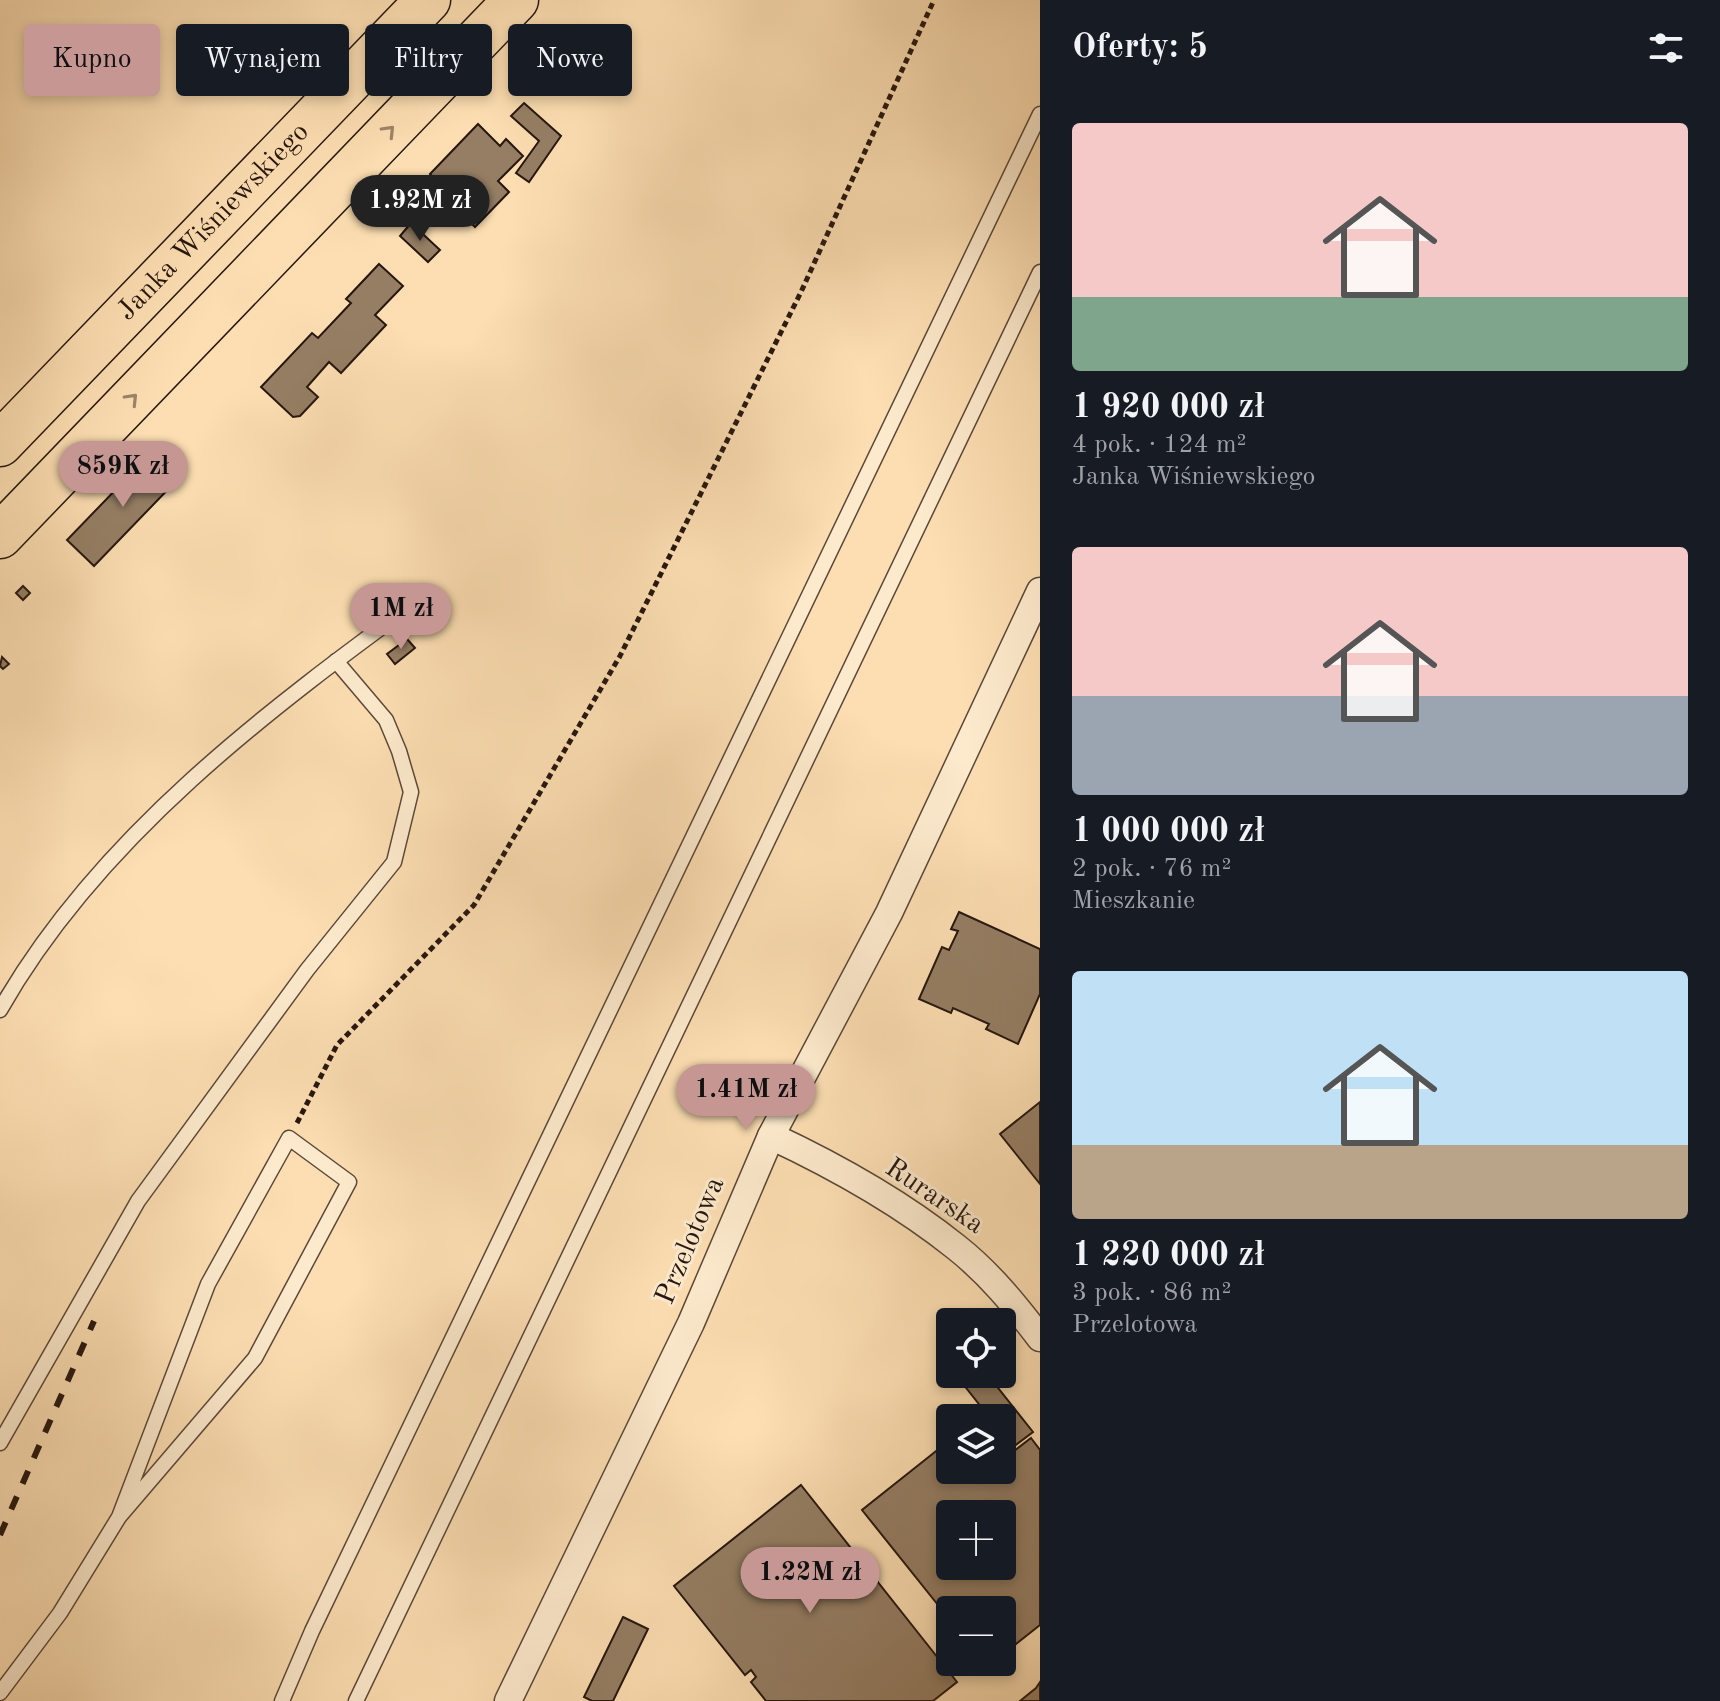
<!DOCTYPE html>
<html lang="pl">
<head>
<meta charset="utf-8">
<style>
	:root { --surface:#171b24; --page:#20242c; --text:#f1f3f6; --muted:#9ea1a6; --accent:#c59692 }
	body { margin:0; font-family:"Old Standard TT",serif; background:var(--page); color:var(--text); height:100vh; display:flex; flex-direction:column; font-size:30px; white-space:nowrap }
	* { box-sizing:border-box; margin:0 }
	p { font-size:26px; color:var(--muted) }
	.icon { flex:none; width:44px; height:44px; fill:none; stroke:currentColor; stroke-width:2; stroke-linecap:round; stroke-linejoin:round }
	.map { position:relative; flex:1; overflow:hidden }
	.details { display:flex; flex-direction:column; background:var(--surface); width:680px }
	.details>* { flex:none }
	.hud { position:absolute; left:24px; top:24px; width:760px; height:72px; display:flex; gap:16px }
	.tools { position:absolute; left:936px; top:1308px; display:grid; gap:16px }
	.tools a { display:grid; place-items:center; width:80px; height:80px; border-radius:8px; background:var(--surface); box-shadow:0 4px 12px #0003; font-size:40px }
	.price { position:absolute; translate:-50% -68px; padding:0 18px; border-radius:28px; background:var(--accent); color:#111; font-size:26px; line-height:52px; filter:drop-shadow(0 2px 4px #0008) }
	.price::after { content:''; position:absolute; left:50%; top:48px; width:24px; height:18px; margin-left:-12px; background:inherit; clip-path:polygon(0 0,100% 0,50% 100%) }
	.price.on { background:#222; color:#fff }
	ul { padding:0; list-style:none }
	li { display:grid; align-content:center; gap:16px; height:424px; padding:0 32px }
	li span { display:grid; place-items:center; height:248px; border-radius:8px; color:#555 }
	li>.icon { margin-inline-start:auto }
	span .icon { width:144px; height:144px; fill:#fffc; stroke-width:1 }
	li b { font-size:34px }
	h2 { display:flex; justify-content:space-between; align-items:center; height:96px; padding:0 32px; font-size:34px }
	.chip { padding:0 28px; border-radius:8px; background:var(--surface); box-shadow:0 4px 12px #0003; font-size:28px; line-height:72px }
	.chip.on { background:var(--accent); color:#111 }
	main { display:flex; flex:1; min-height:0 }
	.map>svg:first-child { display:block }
	.building { fill:#957e64; stroke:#26160f; stroke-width:2; fill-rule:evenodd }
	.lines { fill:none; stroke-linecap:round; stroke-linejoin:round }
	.lane-casing { stroke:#5c4838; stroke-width:17 }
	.street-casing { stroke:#5c4838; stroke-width:29 }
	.highway-casing { stroke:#26160f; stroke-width:47 }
	.path { stroke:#26160f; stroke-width:5; stroke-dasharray:6 4; stroke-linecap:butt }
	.lane { stroke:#fdeacd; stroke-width:14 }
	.street { stroke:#fdeacd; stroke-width:26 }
	.highway { stroke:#fcdeb2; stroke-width:44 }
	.rail { stroke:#26160f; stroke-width:6; stroke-dasharray:14 14; stroke-linecap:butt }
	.oneway { stroke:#9c8469 }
	.labels { text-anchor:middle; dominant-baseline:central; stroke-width:6; stroke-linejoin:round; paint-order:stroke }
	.street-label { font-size:28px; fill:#26160f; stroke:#fdeacd }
</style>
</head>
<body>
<main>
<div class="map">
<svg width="1040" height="1701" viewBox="0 0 1040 1701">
	<rect width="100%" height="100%" fill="#fcdeb2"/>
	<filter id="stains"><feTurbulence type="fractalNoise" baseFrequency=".0025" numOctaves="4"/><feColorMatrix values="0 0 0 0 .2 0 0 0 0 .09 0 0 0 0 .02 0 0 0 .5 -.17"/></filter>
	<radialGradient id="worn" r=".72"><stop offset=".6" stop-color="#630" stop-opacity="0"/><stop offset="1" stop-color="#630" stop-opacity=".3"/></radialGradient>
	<g class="building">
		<polygon points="524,103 561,136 529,182 516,173 539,141 511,116"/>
		<polygon points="478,124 500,146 506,139 523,156 498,181 509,192 475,227 463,215 467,210 430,174"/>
		<polygon points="411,223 440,250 428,262 400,236"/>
		<polygon points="379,264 403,286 375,315 386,325 341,373 329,362 307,387 318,397 300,416 293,417 261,387 312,333 318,338 351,303 346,299"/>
		<polygon points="152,452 179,478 94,566 67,540"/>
		<polygon points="23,586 30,593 23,600 16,593"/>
		<polygon points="407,639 415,648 395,664 387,654"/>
		<polygon points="2,657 9,664 3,669 0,666"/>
		<polygon points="959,912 1040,949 1040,994 1018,1044 986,1029 989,1024 953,1008 951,1013 919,999 942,947 949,950 958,931 951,929"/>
		<polygon points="1040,1102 1040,1184 1000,1134"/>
		<polygon points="976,1374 987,1374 1033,1432 1013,1447 1002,1433 1002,1418 990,1418 963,1384"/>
		<path d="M1031,1438L1040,1450V1625L1002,1655V1610H950V1620L862,1510L950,1440V1470H1002V1444L1010,1454ZM950,1514H1002V1566H950Z"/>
		<polygon points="801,1485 957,1682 933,1701 766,1701 751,1682 756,1677 751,1670 745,1675 674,1586"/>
		<polygon points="623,1617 648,1629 613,1701 592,1701 584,1697"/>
		<polygon points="1040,1682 1040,1701 1020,1701 1036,1688"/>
	</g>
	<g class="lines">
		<defs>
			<g id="lane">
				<path d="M0,1010C98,837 269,709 427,594"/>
				<polyline points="0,1443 138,1201 307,970 394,862 411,792 399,751 386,720 336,661"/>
				<polyline points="0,1693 60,1613 119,1517 255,1358 349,1182 289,1138 208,1284 119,1517"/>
				<polyline points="282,1701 312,1631 1040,114"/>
				<polyline points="356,1701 1040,272"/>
			</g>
			<g id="street">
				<path d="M771,1136C835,1166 901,1203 956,1247C989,1273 1015,1305 1040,1338"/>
				<polyline points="508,1701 691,1323 771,1136 889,913 1040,591"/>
			</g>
			<g id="highway">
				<path id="s1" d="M0,444L428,0"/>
				<polyline points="0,536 516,0"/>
			</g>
		</defs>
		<use href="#lane" class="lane-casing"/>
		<use href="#street" class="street-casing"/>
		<use href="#highway" class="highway-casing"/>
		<polyline class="path" points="297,1123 337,1045 474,905 620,656 801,292 934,0"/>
		<use href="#lane" class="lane"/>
		<use href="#street" class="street"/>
		<use href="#highway" class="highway"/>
		<polyline class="rail" points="0,1535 94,1321"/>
	</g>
	<defs><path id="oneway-chevron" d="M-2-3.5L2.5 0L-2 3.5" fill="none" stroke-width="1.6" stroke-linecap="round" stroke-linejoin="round" transform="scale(2)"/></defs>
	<g class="oneway">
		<use href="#oneway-chevron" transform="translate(389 131) rotate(-46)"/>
		<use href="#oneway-chevron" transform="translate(132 399) rotate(-46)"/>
	</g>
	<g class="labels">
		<g class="street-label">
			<text stroke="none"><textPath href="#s1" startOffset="308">Janka Wiśniewskiego</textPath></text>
			<text transform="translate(934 1197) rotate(34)">Rurarska</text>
			<text transform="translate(691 1241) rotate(-67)">Przelotowa</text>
		</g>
	</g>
	<rect width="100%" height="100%" filter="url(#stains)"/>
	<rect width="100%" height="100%" fill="url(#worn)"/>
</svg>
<div class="tools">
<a><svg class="icon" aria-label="locate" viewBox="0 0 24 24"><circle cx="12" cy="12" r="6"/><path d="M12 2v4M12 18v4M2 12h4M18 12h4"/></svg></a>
<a><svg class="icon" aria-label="layers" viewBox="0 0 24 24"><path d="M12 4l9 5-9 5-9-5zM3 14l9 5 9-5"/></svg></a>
<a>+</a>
<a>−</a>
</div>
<b class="price on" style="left:420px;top:243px">1.92M zł</b>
<b class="price" style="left:123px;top:509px">859K zł</b>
<b class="price" style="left:401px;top:651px">1M zł</b>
<b class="price" style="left:746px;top:1132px">1.41M zł</b>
<b class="price" style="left:810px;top:1615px">1.22M zł</b>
<div class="hud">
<a class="chip on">Kupno</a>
<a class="chip">Wynajem</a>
<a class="chip">Filtry</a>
<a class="chip">Nowe</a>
</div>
</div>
<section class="details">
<h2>Oferty: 5<svg class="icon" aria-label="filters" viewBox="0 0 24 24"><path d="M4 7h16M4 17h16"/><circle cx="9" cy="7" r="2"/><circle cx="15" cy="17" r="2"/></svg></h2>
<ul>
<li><span style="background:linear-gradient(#f6c9c9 70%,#7fa58c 0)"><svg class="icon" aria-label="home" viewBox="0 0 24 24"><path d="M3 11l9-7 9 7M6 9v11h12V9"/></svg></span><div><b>1 920 000 zł</b><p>4 pok. · 124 m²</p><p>Janka Wiśniewskiego</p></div></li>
<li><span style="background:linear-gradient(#f6c9c9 60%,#9aa5b1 0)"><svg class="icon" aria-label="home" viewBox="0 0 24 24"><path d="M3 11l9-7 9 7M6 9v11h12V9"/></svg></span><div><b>1 000 000 zł</b><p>2 pok. · 76 m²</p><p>Mieszkanie</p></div></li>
<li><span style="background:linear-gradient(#bfe0f5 70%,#b9a48a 0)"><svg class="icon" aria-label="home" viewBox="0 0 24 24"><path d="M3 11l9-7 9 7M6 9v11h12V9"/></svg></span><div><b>1 220 000 zł</b><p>3 pok. · 86 m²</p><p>Przelotowa</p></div></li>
</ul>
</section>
</main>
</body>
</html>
